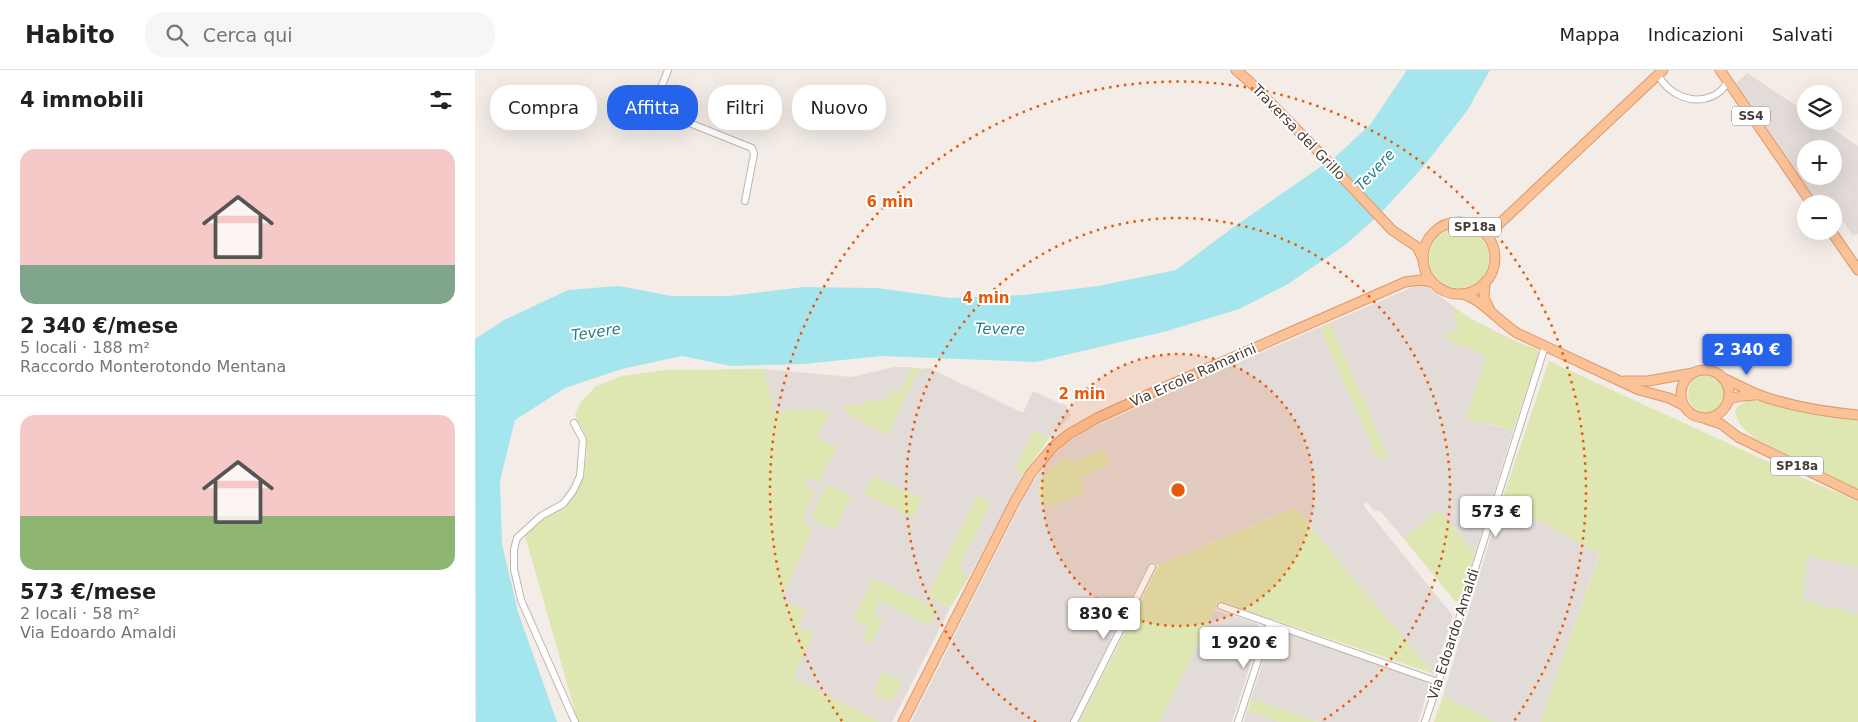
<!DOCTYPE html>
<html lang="it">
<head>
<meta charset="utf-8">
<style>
	:root { --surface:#fff; --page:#f6f6f6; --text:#222; --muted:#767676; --line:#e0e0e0; --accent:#2563eb }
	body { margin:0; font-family:"DejaVu Sans",sans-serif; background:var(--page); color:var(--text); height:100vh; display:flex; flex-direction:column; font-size:19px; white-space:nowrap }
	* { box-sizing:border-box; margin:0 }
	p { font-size:16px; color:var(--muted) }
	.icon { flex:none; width:28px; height:28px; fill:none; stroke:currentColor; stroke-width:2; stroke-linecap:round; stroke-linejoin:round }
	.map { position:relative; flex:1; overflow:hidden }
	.details { display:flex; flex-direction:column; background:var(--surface); width:475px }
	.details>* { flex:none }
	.top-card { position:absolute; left:15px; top:15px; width:475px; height:45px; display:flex; gap:10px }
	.buttons { position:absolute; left:1322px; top:15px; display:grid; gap:10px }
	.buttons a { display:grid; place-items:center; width:45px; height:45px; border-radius:50%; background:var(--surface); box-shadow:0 5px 20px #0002; font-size:25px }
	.price { position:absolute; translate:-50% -42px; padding:0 11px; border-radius:5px; background:#fff; color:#222; font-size:16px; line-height:32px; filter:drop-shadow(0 1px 2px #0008) }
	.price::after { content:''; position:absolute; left:50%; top:30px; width:15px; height:11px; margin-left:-8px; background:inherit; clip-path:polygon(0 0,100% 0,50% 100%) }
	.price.active { background:var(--accent); color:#fff }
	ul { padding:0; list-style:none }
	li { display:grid; align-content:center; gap:10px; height:265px; padding:0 20px }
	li+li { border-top:1px solid var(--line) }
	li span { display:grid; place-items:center; height:155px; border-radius:15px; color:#555 }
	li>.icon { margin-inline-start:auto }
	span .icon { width:90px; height:90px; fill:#fffc; stroke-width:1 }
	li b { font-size:21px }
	h2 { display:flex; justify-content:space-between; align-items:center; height:60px; padding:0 20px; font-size:21px }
	.pill { padding:0 18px; border-radius:20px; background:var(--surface); box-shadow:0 5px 20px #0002; font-size:18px; line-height:45px }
	.pill.active { background:var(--accent); color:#fff }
	header { display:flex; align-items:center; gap:30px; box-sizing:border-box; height:70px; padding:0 25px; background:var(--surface); border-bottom:1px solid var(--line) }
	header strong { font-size:24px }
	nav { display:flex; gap:28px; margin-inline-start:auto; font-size:18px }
	.search { width:350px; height:45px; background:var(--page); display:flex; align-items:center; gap:12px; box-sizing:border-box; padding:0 18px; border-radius:20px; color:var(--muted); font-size:19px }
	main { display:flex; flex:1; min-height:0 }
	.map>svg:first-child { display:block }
	.industrial { fill:#e2dbd8; fill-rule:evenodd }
	.green { fill:#dee6b1 }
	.water { fill:#a5e6ee }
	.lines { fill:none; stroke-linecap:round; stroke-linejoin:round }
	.minor-casing { stroke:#c1b4ad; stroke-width:8 }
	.major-casing { stroke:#e09868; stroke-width:11 }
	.minor { stroke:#fff; stroke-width:6 }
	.major { stroke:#fbc197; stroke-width:9 }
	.ring { fill:none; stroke:#e8590c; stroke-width:2.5; stroke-dasharray:2.5 5 }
	.labels { text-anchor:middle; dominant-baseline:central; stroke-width:4; stroke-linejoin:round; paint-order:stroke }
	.shield { fill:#fff; stroke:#7e7672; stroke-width:1 }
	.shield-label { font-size:12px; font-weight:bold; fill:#463b36 }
	.street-label { font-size:14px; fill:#463b36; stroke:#fff }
	.water-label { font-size:15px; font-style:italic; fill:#2a7c87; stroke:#fff }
	.centre { fill:#e8590c; stroke:#fff; stroke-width:2.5 }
	.ring-label { font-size:15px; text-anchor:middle; font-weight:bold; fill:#e8590c; stroke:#fff; stroke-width:4; stroke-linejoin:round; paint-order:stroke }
</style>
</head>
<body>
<header>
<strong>Habito</strong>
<div class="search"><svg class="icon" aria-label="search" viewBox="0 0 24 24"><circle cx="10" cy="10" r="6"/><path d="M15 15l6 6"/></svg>Cerca qui</div>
<nav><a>Mappa</a><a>Indicazioni</a><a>Salvati</a></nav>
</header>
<main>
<section class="details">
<h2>4 immobili<svg class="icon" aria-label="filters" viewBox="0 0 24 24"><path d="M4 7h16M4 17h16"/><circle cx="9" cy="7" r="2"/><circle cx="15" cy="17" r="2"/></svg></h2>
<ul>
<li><span style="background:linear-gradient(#f6c9c9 75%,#7fa58c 0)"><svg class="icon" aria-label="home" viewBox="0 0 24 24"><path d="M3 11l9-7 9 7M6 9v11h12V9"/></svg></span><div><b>2 340 €/mese</b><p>5 locali · 188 m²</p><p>Raccordo Monterotondo Mentana</p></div></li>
<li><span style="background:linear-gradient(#f6c9c9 65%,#8fb573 0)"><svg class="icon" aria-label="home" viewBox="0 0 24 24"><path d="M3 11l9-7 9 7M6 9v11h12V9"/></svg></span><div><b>573 €/mese</b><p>2 locali · 58 m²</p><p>Via Edoardo Amaldi</p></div></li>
</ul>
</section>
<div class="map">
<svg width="1383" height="652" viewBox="0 0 1383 652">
	<rect width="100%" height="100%" fill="#f3ece7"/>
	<g class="industrial">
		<path d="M1272,3L1331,42V51H1346L1383,76V164L1378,166L1365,147L1359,152V134H1343L1315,93L1261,13ZM1331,79H1359V106H1331Z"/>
		<polygon points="947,213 994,248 1042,272 1013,354 1038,361 1000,483 964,440 929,469 905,441 899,441 892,432 888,435 978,546 959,604 857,483 820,437 684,495 675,491 595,652 436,652 554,418 572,391 592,373 612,360 737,304"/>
		<polygon points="419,297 436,297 425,323 412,331 391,330 391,334 412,364 441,305 447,299 454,298 548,343 558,321 586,334 591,335 596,346 575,367 559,361 540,401 548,405 493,509 484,496 516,433 502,426 453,525 475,538 417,652 405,652 317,608 323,556 330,541 305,529 338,458 330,454 329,446 340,422 330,417 335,407 344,412 350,399 341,367 354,344 343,339 298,342 289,299 376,307"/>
		<polygon points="1027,430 1125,483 1065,652 1020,652 968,626"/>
		<polygon points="1332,486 1383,496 1383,544 1328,532"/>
		<polygon points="739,540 781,553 786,560 757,652 684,652"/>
		<polygon points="801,561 806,561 951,611 954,616 943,652 844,652 776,629 797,564"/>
		<polygon points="772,641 780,643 805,652 769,652"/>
	</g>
	<g class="green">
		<circle cx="984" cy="188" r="30"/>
		<path d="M982,239C1005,257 1034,269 1062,279L1064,283L1038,361L1013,353L992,350V344L1011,287C1007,284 1002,281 997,279C987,274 974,275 968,264L984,258L978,243Z"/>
		<polygon points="855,253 913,386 903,390 845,258"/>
		<polygon points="1074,291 1339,413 1383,431 1383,496 1332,486 1328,531 1383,544 1383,652 1065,652 1125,484 1027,430"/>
		<polygon points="436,297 447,299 441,305 412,365 369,342 370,336 391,334 391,330 412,331 416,319 425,323"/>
		<polygon points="289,299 299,342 343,339 354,344 341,367 362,377 344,412 335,407 330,416 340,422 329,446 330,454 338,458 306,529 330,541 323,556 339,563 318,608 405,652 103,652 49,462 96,431 108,407 112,384 111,366 100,345 106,332 121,316 147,306 190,300"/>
		<circle cx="1232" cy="324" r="19"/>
		<path d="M1272,331H1285L1324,341L1383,351V420L1281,369C1271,361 1262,354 1260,341L1263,336Z"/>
		<polygon points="559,361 575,367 548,405 539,401"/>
		<path d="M627,379L636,394L604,408L609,423L591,431L573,436C549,421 575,395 592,387L596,394Z"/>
		<polygon points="398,406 447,428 438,447 389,424"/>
		<polygon points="353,414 377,426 359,460 335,448"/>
		<polygon points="502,426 516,433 484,496 493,509 475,538 453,525"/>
		<polygon points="821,437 857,483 959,604 744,531 684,652 604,652 684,495"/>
		<polygon points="964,440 1000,483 985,531 980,531 929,469"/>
		<polygon points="398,508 462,539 454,555 405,530 398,544 408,550 396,574 387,569 393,556 378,549"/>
		<polygon points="408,602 428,611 417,632 398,622"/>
		<polygon points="968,626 1020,652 959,652"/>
		<polygon points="776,629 844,652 805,652 772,641"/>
	</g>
	<polygon class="water" points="932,0 1015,0 992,41 948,97 903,146 870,175 813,214 764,239 692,261 561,292 407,286 329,294 256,296 207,286 147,299 90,318 40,350 25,411 27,474 43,542 82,652 1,652 0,269 29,250 93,220 144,216 197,226 255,226 329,217 401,218 476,228 549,225 623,216 701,200 760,156 860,87 895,55"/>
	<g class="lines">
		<defs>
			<g id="minor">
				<path d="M193,0C187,17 176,32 192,44L277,78L279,84L270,131"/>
				<path d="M1183,5C1194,25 1217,35 1238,26C1245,22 1249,19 1252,12"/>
				<polyline points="99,353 108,370 105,406 98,421 88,434 66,446 42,468 39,479 39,499 46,530 100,652"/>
				<polyline points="746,536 963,612"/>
				<polyline points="599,652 677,497"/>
				<polyline points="763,652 795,553"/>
				<polyline points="950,652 985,546 1070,276"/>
			</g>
			<g id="major">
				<polyline points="761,0 775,12 837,75 917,160 942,177 948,189"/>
				<polyline points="1245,0 1337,134"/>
				<circle cx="984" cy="188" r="36"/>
				<polyline points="1007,161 1015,159 1023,155 1188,0"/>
				<polyline points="1356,161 1383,200"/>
				<polyline points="1010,212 1009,228 1015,240"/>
				<path d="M987,224C1008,230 1023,251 1042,263L1164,320L1194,328L1208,335"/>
				<circle cx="1230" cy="324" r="24"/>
				<path d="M1248,308C1261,314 1274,321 1287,326C1318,337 1351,342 1383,345"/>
				<polyline points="1149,311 1173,311 1218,303"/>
				<polyline points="1254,329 1267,326 1281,325"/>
				<polyline points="1231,349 1246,354 1263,367 1383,425"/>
				<polyline points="428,652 539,433 556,403 578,377 594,364 622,348 681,321 930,212 946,210 957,212"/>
			</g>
		</defs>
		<use href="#minor" class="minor-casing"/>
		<use href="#major" class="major-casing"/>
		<use href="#minor" class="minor"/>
		<use href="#major" class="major"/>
	</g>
	<circle cx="703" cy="420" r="136" fill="#e8590c" fill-opacity=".12"/>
	<g class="ring">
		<circle cx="703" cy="420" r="136"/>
		<path d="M561 652A272 272 0 1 1 845 652"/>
		<path d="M367 651A408 408 0 1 1 1039 651"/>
	</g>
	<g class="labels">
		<g class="shield">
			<rect x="1257" y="36.5" width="38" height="19" rx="4"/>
			<rect x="974" y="147.5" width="52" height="19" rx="4"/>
			<rect x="1296" y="386.5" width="52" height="19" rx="4"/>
		</g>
		<g class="shield-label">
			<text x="1276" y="46">SS4</text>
			<text x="1000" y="157">SP18a</text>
			<text x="1322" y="396">SP18a</text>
		</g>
		<g class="street-label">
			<text transform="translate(824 62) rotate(46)">Traversa del Grillo</text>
			<text transform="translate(718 305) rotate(-24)">Via Ercole Ramarini</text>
			<text transform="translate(978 564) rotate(-72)">Via Edoardo Amaldi</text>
		</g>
		<g class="water-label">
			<text transform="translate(900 100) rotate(-47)">Tevere</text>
			<text transform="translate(525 259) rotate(1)">Tevere</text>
			<text transform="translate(121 262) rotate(-8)">Tevere</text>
		</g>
	</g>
	<circle cx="703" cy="420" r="8" class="centre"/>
	<g class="ring-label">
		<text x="415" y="137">6 min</text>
		<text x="511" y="233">4 min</text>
		<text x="607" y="329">2 min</text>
	</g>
</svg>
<div class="buttons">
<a><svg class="icon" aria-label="layers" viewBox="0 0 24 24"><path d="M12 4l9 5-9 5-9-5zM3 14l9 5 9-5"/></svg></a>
<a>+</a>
<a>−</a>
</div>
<b class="price active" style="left:1272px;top:306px">2 340 €</b>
<b class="price" style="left:1021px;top:468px">573 €</b>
<b class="price" style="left:629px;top:570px">830 €</b>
<b class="price" style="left:769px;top:599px">1 920 €</b>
<div class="top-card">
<a class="pill">Compra</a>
<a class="pill active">Affitta</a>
<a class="pill">Filtri</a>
<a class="pill">Nuovo</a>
</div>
</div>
</main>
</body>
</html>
